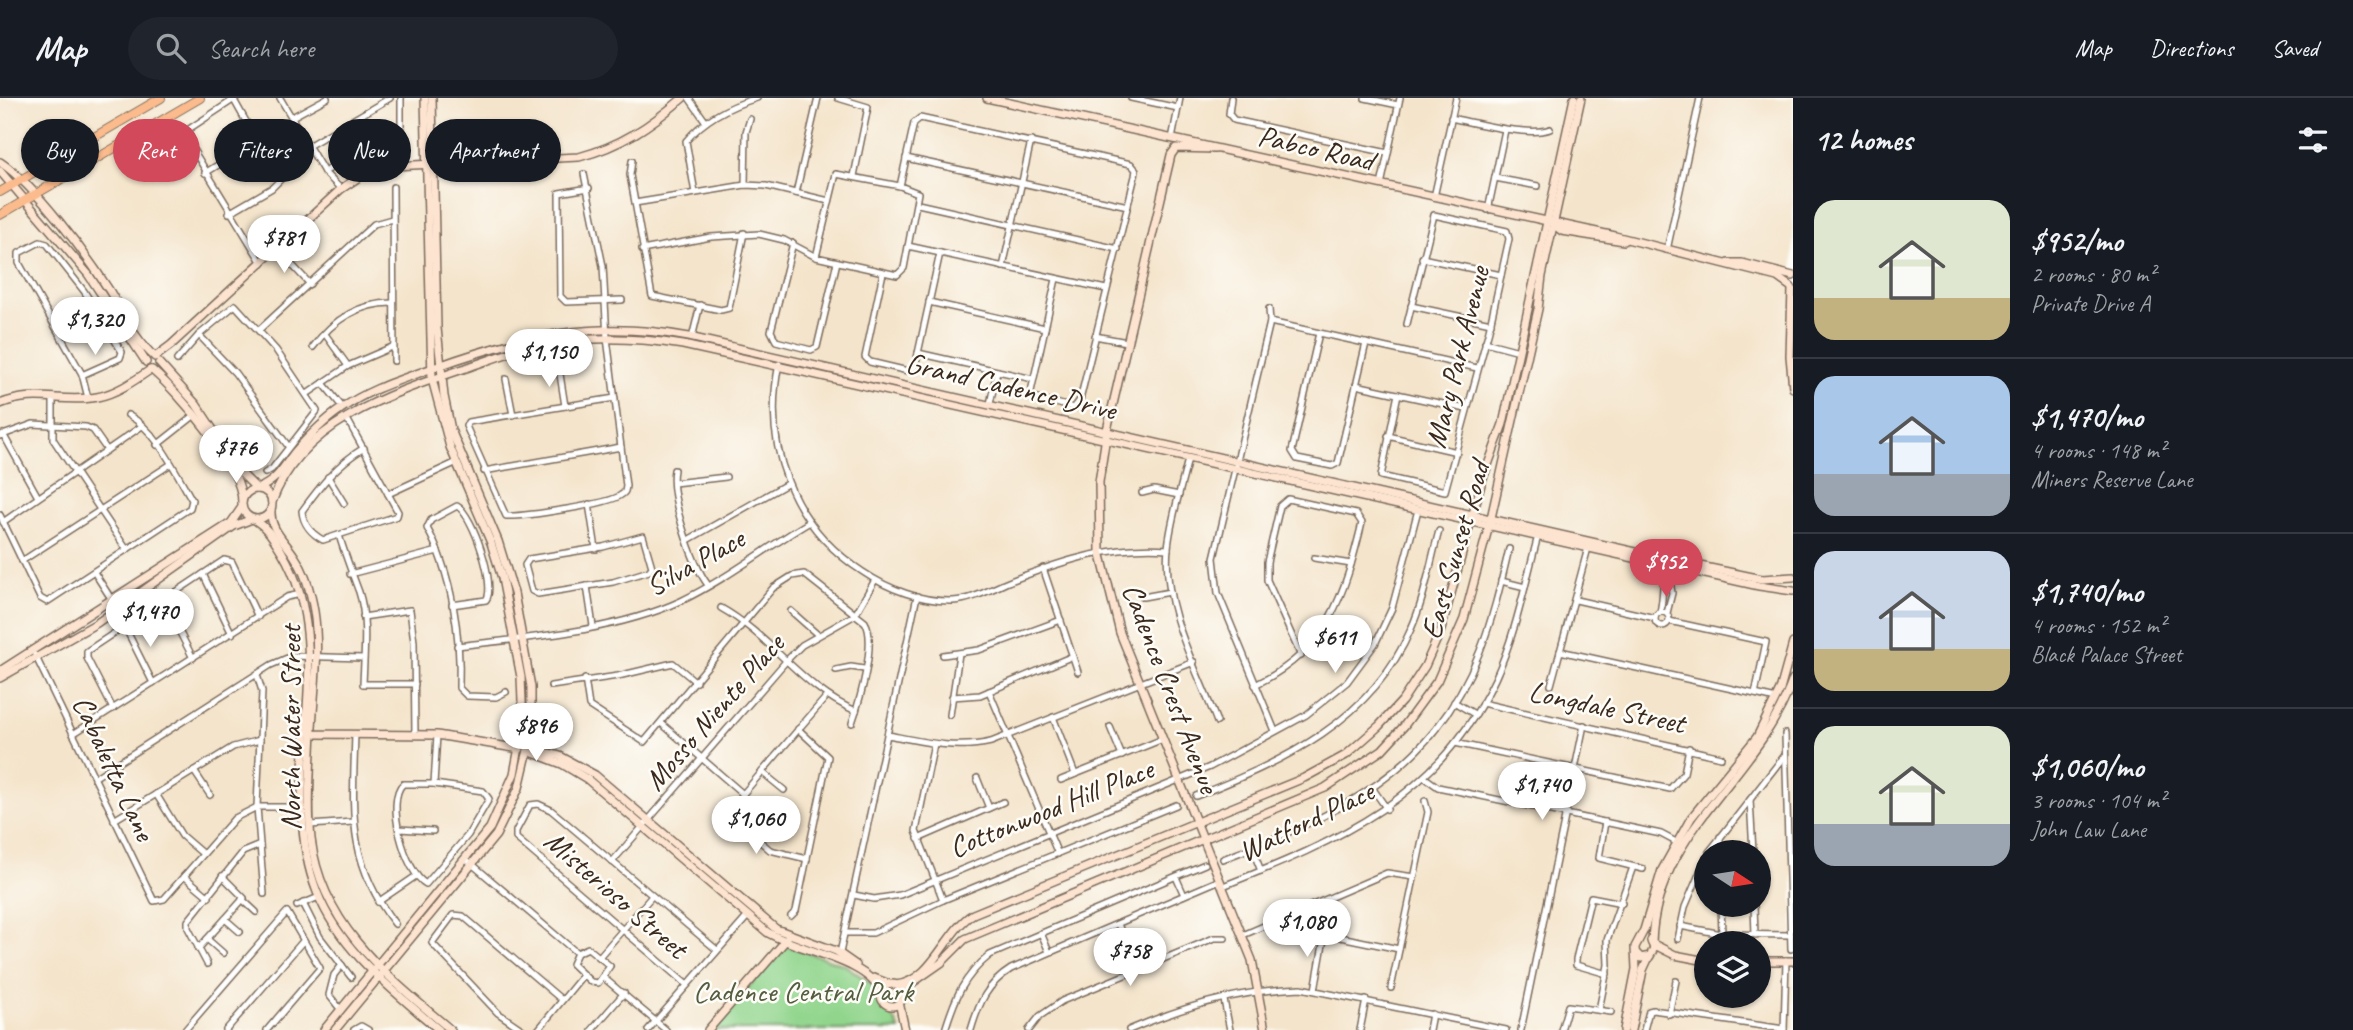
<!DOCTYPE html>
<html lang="en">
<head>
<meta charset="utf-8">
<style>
	:root { --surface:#171b24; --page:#20242c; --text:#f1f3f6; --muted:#9ea1a6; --line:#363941; --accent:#d1495b }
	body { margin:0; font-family:Caveat,sans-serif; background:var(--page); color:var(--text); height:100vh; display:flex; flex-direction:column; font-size:26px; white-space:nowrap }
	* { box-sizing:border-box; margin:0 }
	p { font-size:23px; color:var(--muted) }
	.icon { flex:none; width:38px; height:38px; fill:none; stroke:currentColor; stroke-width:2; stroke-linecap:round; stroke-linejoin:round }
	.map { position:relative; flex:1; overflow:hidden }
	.drawer { display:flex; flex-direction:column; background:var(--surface); width:560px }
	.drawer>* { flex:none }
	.banner { position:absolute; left:21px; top:21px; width:665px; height:63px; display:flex; gap:14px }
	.needle { width:46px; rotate:102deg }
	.tools { position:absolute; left:1694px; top:742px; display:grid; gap:14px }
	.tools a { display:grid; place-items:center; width:77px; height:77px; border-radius:50%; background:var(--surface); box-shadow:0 2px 5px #0004; font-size:35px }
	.price { position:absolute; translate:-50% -60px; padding:0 16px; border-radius:24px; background:#fff; color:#222; font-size:23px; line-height:46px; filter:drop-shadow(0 2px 4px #0008) }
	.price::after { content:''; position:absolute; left:50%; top:42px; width:21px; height:16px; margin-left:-10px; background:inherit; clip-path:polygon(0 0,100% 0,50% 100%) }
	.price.active { background:var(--accent); color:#fff }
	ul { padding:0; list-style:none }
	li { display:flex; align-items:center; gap:21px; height:175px; padding:0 21px }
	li+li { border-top:2px solid var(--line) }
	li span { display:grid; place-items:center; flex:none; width:196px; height:140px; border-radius:21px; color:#555 }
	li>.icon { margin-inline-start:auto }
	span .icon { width:84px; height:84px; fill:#fffc; stroke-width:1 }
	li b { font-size:30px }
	h2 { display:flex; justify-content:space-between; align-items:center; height:84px; padding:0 21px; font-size:30px }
	.chip { padding:0 24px; border-radius:32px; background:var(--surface); box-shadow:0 2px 5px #0004; font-size:24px; line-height:63px }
	.chip.active { background:var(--accent); color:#fff }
	header { display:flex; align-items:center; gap:42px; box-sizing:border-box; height:98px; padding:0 35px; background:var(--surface); border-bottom:2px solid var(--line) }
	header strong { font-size:33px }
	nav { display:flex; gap:38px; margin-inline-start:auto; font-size:24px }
	.search { width:490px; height:63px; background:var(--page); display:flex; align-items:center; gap:18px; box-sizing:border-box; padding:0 24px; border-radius:38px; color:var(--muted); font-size:26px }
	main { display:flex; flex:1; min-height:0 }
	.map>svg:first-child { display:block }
	.green { fill:#91d58d; stroke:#668056; stroke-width:2 }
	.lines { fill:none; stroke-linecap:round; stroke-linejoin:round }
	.street-casing { stroke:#7c6b5b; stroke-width:8 }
	.secondary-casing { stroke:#7c6b5b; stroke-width:10 }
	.primary-casing { stroke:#7c6b5b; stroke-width:10 }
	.street { stroke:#fff; stroke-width:5 }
	.secondary { stroke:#fde4d1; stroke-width:7 }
	.primary { stroke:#fbbb8d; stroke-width:8 }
	.labels { text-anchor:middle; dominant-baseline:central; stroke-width:5; stroke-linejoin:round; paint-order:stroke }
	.street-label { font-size:30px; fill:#3b2a1e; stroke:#fdfcf7 }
	.park-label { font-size:30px; fill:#555d3f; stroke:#fdfcf7 }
</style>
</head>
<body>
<header>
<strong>Map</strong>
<div class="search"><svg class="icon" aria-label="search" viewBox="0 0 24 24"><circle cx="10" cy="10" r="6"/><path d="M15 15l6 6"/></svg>Search here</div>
<nav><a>Map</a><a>Directions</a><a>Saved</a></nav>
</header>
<main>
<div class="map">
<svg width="1793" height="932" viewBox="0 0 1793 932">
	<rect width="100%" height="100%" fill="#fdfcf7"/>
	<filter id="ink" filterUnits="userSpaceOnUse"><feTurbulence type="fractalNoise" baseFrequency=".0143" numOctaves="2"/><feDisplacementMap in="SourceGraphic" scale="14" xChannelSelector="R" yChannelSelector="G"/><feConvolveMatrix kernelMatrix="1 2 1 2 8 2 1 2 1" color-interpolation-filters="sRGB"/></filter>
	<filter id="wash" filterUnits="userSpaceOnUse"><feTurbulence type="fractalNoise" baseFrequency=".00686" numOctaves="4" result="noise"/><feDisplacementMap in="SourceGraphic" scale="28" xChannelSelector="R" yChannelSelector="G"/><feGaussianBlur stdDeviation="1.57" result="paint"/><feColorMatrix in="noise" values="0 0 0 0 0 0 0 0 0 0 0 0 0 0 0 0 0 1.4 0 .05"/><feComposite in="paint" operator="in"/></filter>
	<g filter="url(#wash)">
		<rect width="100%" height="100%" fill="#f4e4cb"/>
		<polygon class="green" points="785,847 845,867 877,890 900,932 712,932"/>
	</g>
	<g filter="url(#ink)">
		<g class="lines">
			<defs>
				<g id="street">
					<polyline points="236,0 189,31 186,40 262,165"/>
					<polyline points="280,0 324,74 341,91"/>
					<polyline points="401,0 401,56"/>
					<polyline points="689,0 706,24"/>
					<polyline points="838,0 868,9 854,78"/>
					<polyline points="1131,0 1178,10"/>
					<polyline points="1231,0 1229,16 1234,22 1388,55"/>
					<polyline points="1365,0 1398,7"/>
					<polyline points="234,2 272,70 282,80"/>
					<polyline points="292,19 327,0"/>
					<path d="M1451,20C1475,25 1529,39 1550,31"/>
					<polyline points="1172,41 1180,0"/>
					<polyline points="308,48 390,0"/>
					<polyline points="906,60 1128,108"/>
					<polyline points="632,63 630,77 652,198 721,212 729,210 744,135"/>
					<polyline points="324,74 401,32"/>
					<polyline points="205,75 257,43"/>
					<path d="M584,76L603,168L607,240L626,388C625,393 626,394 621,397C610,406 523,419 506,418L466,328L468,324L615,300"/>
					<polyline points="1495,80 1538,88"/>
					<polyline points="745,87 746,34 750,21"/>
					<polyline points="1381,87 1400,0"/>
					<polyline points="900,88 914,25 920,20 1131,66 1136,72 1135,78 1080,302 1074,310 1030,298 1056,181"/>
					<polyline points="393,89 394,263"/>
					<polyline points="589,90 559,95 560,198 566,204 622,202"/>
					<path d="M695,95L686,43C704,21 730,8 757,0"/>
					<polyline points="796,95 818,0"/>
					<polyline points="1434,99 1456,0"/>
					<polyline points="635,105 745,87 766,88 829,103"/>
					<polyline points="918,106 1118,151"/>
					<polyline points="1488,112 1505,32"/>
					<polyline points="229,115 272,90 292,70"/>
					<polyline points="793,145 771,233 776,243 811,252 817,249 837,164"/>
					<polyline points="908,148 1106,191"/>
					<polyline points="277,151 310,186"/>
					<polyline points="642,152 711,139 759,136 784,142 816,159 897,177 904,170 918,95 900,88 836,76 816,159"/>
					<polyline points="1667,152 1700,0"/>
					<polyline points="1422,160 1501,177"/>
					<polyline points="1003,169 1031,43"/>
					<polyline points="883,175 865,259 870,264 908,273 915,269 940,155"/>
					<polyline points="929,204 1045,230"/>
					<polyline points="1411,208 1491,225"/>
					<polyline points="1269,211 1270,224 1214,460 1218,495 1275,633"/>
					<polyline points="1270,224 1477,270"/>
					<polyline points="259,232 374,126 392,121"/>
					<polyline points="1319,235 1292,353 1297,361 1332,368 1338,365 1366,245"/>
					<polyline points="325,236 348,268"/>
					<polyline points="199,237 235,275 288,348"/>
					<polyline points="1095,238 1127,244"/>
					<polyline points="692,240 700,207"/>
					<polyline points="1485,244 1519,253"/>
					<path d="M313,249C333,222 359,205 392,205"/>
					<polyline points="918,255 1033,281"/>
					<polyline points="177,262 199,237 235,207 276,252 317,313 272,371 265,375"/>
					<path d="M779,266C762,348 792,428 863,474C888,491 922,504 953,503C973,502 995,489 1013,482C1065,462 1112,447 1168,451"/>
					<polyline points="559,270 565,308"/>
					<polyline points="82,277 120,260 122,254 84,193 47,146 40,144 19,155 19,165 82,276 88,300"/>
					<polyline points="506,281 513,317"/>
					<polyline points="323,285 343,310"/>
					<polyline points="1356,287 1466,311"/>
					<polyline points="307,296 348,268 392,249"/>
					<polyline points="1398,296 1381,378 1445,393 1489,232 1509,141 1507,133 1434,117 1407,226"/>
					<polyline points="53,299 53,341 127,452"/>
					<polyline points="990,306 997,273"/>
					<path d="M346,319L398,414L397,418L323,442C312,436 303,426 302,413C320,388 337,366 364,350"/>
					<polyline points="3,336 38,399"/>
					<polyline points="0,338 33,326 86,329 93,332 107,352"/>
					<polyline points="1388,338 1457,354"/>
					<polyline points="157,347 195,317"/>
					<path d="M1188,361C1181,390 1171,420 1168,450C1162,510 1196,569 1217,624"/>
					<path d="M674,372C669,397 692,466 708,487"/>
					<polyline points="484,373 621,349"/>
					<polyline points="328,379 344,405"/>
					<polyline points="674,385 726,379"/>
					<polyline points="1142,395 1154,392 1179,397"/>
					<polyline points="388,396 455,365"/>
					<polyline points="589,406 596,451"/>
					<path d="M0,417L40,500L47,504L190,410L192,402C176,375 157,332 128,317"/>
					<polyline points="3,424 142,328"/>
					<path d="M339,437C345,457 352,475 359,494C368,521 364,557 363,586H415"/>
					<polygon points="643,438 652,469 649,473 613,484 538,496 532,493 525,467 529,461 603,449"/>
					<polyline points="688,442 787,386"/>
					<polyline points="1314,460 1351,466"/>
					<polyline points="22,463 171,366"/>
					<polyline points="1043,470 1078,574"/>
					<polyline points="94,474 112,502"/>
					<polyline points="203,476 232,536"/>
					<polyline points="350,476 438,453"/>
					<polyline points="1501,483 1525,489"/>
					<polyline points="587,488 593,528"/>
					<polyline points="1143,499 1170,494"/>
					<polyline points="163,502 193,560"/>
					<polyline points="1576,502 1655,520"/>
					<path d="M452,507L486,502C497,489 473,416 457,408L431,422L427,430C452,476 461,537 459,590L467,598L496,599L506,594"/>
					<path d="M721,510C771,538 803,591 856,613"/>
					<polyline points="791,513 818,537"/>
					<circle cx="1662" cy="521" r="7"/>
					<path d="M1660,514C1664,498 1661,480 1669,468"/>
					<polyline points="1667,515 1672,495 1668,471"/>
					<polyline points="363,519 410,512 414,544 415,637"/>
					<polyline points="124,527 153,585"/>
					<path d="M457,548C528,540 616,533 681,503C725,482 766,450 808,425"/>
					<polyline points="1560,553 1755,596 1766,544 1669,523"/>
					<polyline points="35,557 154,803 164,801 235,720 257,709 302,709"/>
					<polyline points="943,557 979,552 1061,522"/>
					<polyline points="836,572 851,569 864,571"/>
					<polyline points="257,577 262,593 257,709 264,796"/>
					<path d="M585,581L589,608L644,644L773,490L792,478L804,476L865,524C877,543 860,602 852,625"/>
					<path d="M1255,587C1328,552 1344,499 1362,425L1356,416L1288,401L1280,408L1267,464V482L1301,558"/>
					<polyline points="1551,587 1588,450"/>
					<polyline points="551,588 618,578 673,565 696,584"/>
					<polyline points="989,593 1058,756"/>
					<polyline points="1755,596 1776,601"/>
					<polyline points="952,599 980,597 1073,558"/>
					<polyline points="1454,604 1476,617"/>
					<polyline points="1482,605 1721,659"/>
					<polyline points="113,611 87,560 87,553 224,462 232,464 258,519"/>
					<polyline points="950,617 959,556"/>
					<polyline points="1053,619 1075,676"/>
					<polyline points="661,625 743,696"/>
					<polyline points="1110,629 1122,658"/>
					<polyline points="73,636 287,499 301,496"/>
					<path d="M355,636C353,712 346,763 395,826"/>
					<polyline points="1785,636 1791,851"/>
					<path d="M888,637C924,644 956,652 991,644L1194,564"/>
					<polyline points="1455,645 1670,691 1684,675 1689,650"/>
					<polyline points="934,646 916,733 943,802"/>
					<polyline points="194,673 210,697"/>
					<polyline points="762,674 784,692"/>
					<polyline points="1424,679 1438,689 1661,736 1676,744"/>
					<polyline points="94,680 271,567 292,558 363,560"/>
					<polyline points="977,680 989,710"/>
					<polyline points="1061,682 1163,641"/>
					<path d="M434,686L483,693L489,701L468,737L426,786C405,775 385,702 403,686Z"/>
					<polyline points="434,686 437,637"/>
					<polyline points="1373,691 1387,711"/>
					<polyline points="156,696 182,738 203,756"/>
					<path d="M1196,698C1284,663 1372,623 1411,531C1425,500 1430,465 1439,433"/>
					<polyline points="1750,702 1753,754"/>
					<polyline points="114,722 233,649 260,642"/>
					<polyline points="1605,724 1599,760 1643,771"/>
					<polyline points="310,727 353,724"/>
					<polyline points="399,731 433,733"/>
					<polyline points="1720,739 1720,754"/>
					<polyline points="918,741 1003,704"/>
					<polyline points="1252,750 1261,773"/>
					<polyline points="1709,754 1785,657"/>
					<polyline points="466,761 577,855"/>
					<polyline points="807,761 770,752 730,717 743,696 827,598"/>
					<path d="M1223,761C1337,717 1432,676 1480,553C1493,520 1501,485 1509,451"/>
					<polyline points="612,764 787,562 802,547 855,517 875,482"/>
					<polyline points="184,778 209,799"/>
					<polyline points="1176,779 1184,797"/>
					<path d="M1223,788C1338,743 1439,700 1495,581C1516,536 1525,486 1538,438"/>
					<polyline points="854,797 874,801 900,797 1210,669 1306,617 1347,584 1375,546 1392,510 1418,412"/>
					<polyline points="242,801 256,814"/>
					<polyline points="378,804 416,778"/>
					<polyline points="303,805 320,839 351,879"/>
					<polyline points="1721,807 1722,836"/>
					<polyline points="1754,807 1755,837"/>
					<polyline points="297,808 319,799"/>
					<polyline points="791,818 796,813 828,659 798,631"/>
					<polyline points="225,821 240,834"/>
					<polyline points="1276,824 1281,832 1316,834 1399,851"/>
					<polyline points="1118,826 1137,873"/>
					<polyline points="1680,828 1722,836 1791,837"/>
					<polyline points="847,835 873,835 943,802 1176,707"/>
					<polyline points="1041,835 1049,854"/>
					<polyline points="1243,837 1387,775 1414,779"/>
					<polyline points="207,841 223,855"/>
					<polyline points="1678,841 1685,809 1706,760"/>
					<polygon points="588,850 610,868 598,885 591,884 572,866 577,855"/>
					<polyline points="198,851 244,800 222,778"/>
					<polyline points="840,855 917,498"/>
					<polyline points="599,859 652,798"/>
					<polyline points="207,866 188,830 188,823 243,754 260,747"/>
					<polyline points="1607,876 1576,867 1576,861 1591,799 1622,805"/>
					<polyline points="604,880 666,932"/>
					<polyline points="687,887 516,740 516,733 530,707 538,706 551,712 717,852"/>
					<polyline points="1391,890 1428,714 1425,703"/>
					<polyline points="1315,892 1325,835"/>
					<polyline points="1224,902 1230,932"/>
					<polyline points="341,912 329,897 334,877 342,867"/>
					<polyline points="1599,912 1608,867 1607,842 1633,769"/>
					<polyline points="1669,916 1676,883"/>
					<polyline points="185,932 287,814 320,870 267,932"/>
					<polyline points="226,932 303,843"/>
					<polyline points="354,932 361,928 368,932"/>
					<polyline points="523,932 498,915 432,845 453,817 463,818 562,902"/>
					<polyline points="538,932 583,877"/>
					<polyline points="592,932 624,895"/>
					<polyline points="648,932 748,818"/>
					<path d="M945,932C955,900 963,879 990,857L1205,766"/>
					<path d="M971,932C979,905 987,886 1011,871L1220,782"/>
					<polyline points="1029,932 1040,918 1062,903 1214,840 1225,840"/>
					<path d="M1129,932C1182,909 1243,892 1301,890L1506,932"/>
					<polyline points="1360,932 1366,902"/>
					<polyline points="1429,932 1432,916"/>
					<polyline points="1521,932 1584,627"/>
					<polyline points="1561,932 1568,908 1611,914"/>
					<polyline points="1644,932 1649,913 1653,912 1784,931"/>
					<polyline points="1784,932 1786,862"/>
				</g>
				<g id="secondary">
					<polyline points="987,0 1615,138 1777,179 1791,189"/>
					<polyline points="1215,51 1176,50 1171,57 1107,332 1099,384 1100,453 1120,535 1252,862 1265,932"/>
					<path d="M0,64C35,87 86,156 109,192C123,215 134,241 155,259L171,247L341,91L362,77L393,68L579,59C621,48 650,28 683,0"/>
					<polyline points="0,73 88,176 146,264"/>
					<polyline points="1554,127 1562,133 1624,143"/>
					<polyline points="1729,165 1742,165 1793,178"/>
					<polyline points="1792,191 1790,258 1793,290"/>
					<path d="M159,265L196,306L243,377L257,391C277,383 282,371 294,355C308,339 323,323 341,311C369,291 400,282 433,270C521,238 595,221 689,239L1671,462L1762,481L1793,479"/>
					<path d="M152,272C180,296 242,367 242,404"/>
					<path d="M0,306C38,291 61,306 97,299C117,295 134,283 150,272"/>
					<circle cx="257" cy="406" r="15"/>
					<path d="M272,404C301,324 392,295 463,271C495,260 527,247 561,243C602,239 642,240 683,247L1759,488L1793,493"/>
					<path d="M271,413C270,432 285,443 295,459C305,474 311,495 314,513C320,551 314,592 312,630C311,666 307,704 311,741C322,829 388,879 451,932"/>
					<path d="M255,422C269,431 273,440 282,454C343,557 274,685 317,794C340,853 393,892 439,932"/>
					<polyline points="0,573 231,425 242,409"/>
					<polyline points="0,580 97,525 234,428 252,421"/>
					<polyline points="310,633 312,636 437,637 520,651"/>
					<polyline points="529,649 560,658 595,677 776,831 836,853 856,867"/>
					<path d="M528,653L562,666L587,681L767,834C794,852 871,862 881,896"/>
					<path d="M1652,845C1655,732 1759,680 1793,581"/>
					<polyline points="1653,846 1675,857 1706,863"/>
					<polyline points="1636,855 1641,860 1650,858 1654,850 1651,843"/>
					<polyline points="1759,863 1793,863"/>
					<polyline points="874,880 889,886"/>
					<circle cx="892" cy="897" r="11"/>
					<path d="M896,887C933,883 945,833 973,816L1304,680L1346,657L1379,628L1402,603L1425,568L1441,532L1482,383L1503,326L1574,0"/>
					<polyline points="902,898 908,888 941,865 965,841 1325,690 1382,652 1404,628 1437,583 1464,521 1491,420 1538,211 1542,178 1581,0"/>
					<polyline points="899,904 905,932"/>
					<polyline points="324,932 490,730 514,676 523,628 521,579 502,480 491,445 450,349 432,281 425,0"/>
					<polyline points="335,932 496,737 519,690 531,639 531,589 514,495 498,443 451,332 444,298 437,230 432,0"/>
					<polyline points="708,932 787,841"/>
					<polyline points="1624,932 1636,871 1635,849 1644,832 1662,772 1691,720 1757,639 1780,592 1793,545"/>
					<polyline points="1631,932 1643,872 1649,859"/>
				</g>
				<g id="primary">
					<polyline points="0,94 161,0"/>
					<polyline points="0,117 200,0"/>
				</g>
			</defs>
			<use href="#street" class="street-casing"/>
			<use href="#secondary" class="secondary-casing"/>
			<use href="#primary" class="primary-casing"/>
			<use href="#street" class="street"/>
			<use href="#secondary" class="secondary"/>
			<use href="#primary" class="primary"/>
		</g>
	</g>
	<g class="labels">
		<g class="street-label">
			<text transform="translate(1316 50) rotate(13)">Pabco Road</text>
			<text transform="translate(1457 259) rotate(-76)">Mary Park Avenue</text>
			<text transform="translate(1011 288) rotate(13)">Grand Cadence Drive</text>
			<text transform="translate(1455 452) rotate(-74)">East Sunset Road</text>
			<text transform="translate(695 464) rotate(-29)">Silva Place</text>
			<text transform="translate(1171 590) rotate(69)">Cadence Crest Avenue</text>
			<text transform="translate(1607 609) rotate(12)">Longdale Street</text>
			<text transform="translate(714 614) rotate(-49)">Mosso Niente Place</text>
			<text transform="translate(290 630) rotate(-90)">North Water Street</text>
			<text transform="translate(114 670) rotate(65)">Cabaletta Lane</text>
			<text transform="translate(1051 710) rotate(-22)">Cottonwood Hill Place</text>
			<text transform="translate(1306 723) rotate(-26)">Watford Place</text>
			<text transform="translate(616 796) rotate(41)">Misterioso Street</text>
		</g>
		<g class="park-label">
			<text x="803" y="893">Cadence Central Park</text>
		</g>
	</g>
</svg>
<div class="tools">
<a><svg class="needle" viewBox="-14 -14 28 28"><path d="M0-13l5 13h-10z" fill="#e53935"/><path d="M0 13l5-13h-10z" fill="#9ea1a6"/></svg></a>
<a><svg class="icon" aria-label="layers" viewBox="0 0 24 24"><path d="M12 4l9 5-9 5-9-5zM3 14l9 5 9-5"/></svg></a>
</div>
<b class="price" style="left:284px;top:177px">$781</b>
<b class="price" style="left:95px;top:259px">$1,320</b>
<b class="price" style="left:549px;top:291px">$1,150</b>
<b class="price" style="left:236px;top:387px">$776</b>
<b class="price active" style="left:1666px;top:501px">$952</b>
<b class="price" style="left:150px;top:551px">$1,470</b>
<b class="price" style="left:1335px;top:577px">$611</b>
<b class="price" style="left:536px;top:665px">$896</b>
<b class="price" style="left:1542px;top:724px">$1,740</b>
<b class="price" style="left:756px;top:758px">$1,060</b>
<b class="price" style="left:1307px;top:861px">$1,080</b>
<b class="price" style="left:1130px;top:890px">$758</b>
<div class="banner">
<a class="chip">Buy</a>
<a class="chip active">Rent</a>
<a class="chip">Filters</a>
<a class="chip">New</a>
<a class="chip">Apartment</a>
</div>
</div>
<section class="drawer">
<h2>12 homes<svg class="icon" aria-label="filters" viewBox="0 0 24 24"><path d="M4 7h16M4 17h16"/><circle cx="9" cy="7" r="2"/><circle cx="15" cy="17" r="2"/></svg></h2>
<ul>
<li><span style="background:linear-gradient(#dfe7d0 70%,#c2b280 0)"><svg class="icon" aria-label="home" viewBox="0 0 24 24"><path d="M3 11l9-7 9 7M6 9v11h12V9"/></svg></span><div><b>$952/mo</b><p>2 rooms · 80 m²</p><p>Private Drive A</p></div></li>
<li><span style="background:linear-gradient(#a9c7e8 70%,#9aa5b1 0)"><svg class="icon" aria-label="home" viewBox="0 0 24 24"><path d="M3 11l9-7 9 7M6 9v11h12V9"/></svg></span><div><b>$1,470/mo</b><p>4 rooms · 148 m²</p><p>Miners Reserve Lane</p></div></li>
<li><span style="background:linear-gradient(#c9d6e8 70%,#c2b280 0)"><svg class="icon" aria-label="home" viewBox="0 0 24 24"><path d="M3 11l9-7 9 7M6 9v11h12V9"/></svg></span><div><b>$1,740/mo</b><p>4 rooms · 152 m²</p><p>Black Palace Street</p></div></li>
<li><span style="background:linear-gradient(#dfe7d0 70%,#9aa5b1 0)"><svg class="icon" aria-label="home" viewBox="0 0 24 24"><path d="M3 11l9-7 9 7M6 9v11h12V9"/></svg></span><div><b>$1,060/mo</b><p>3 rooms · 104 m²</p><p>John Law Lane</p></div></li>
</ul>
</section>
</main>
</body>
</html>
